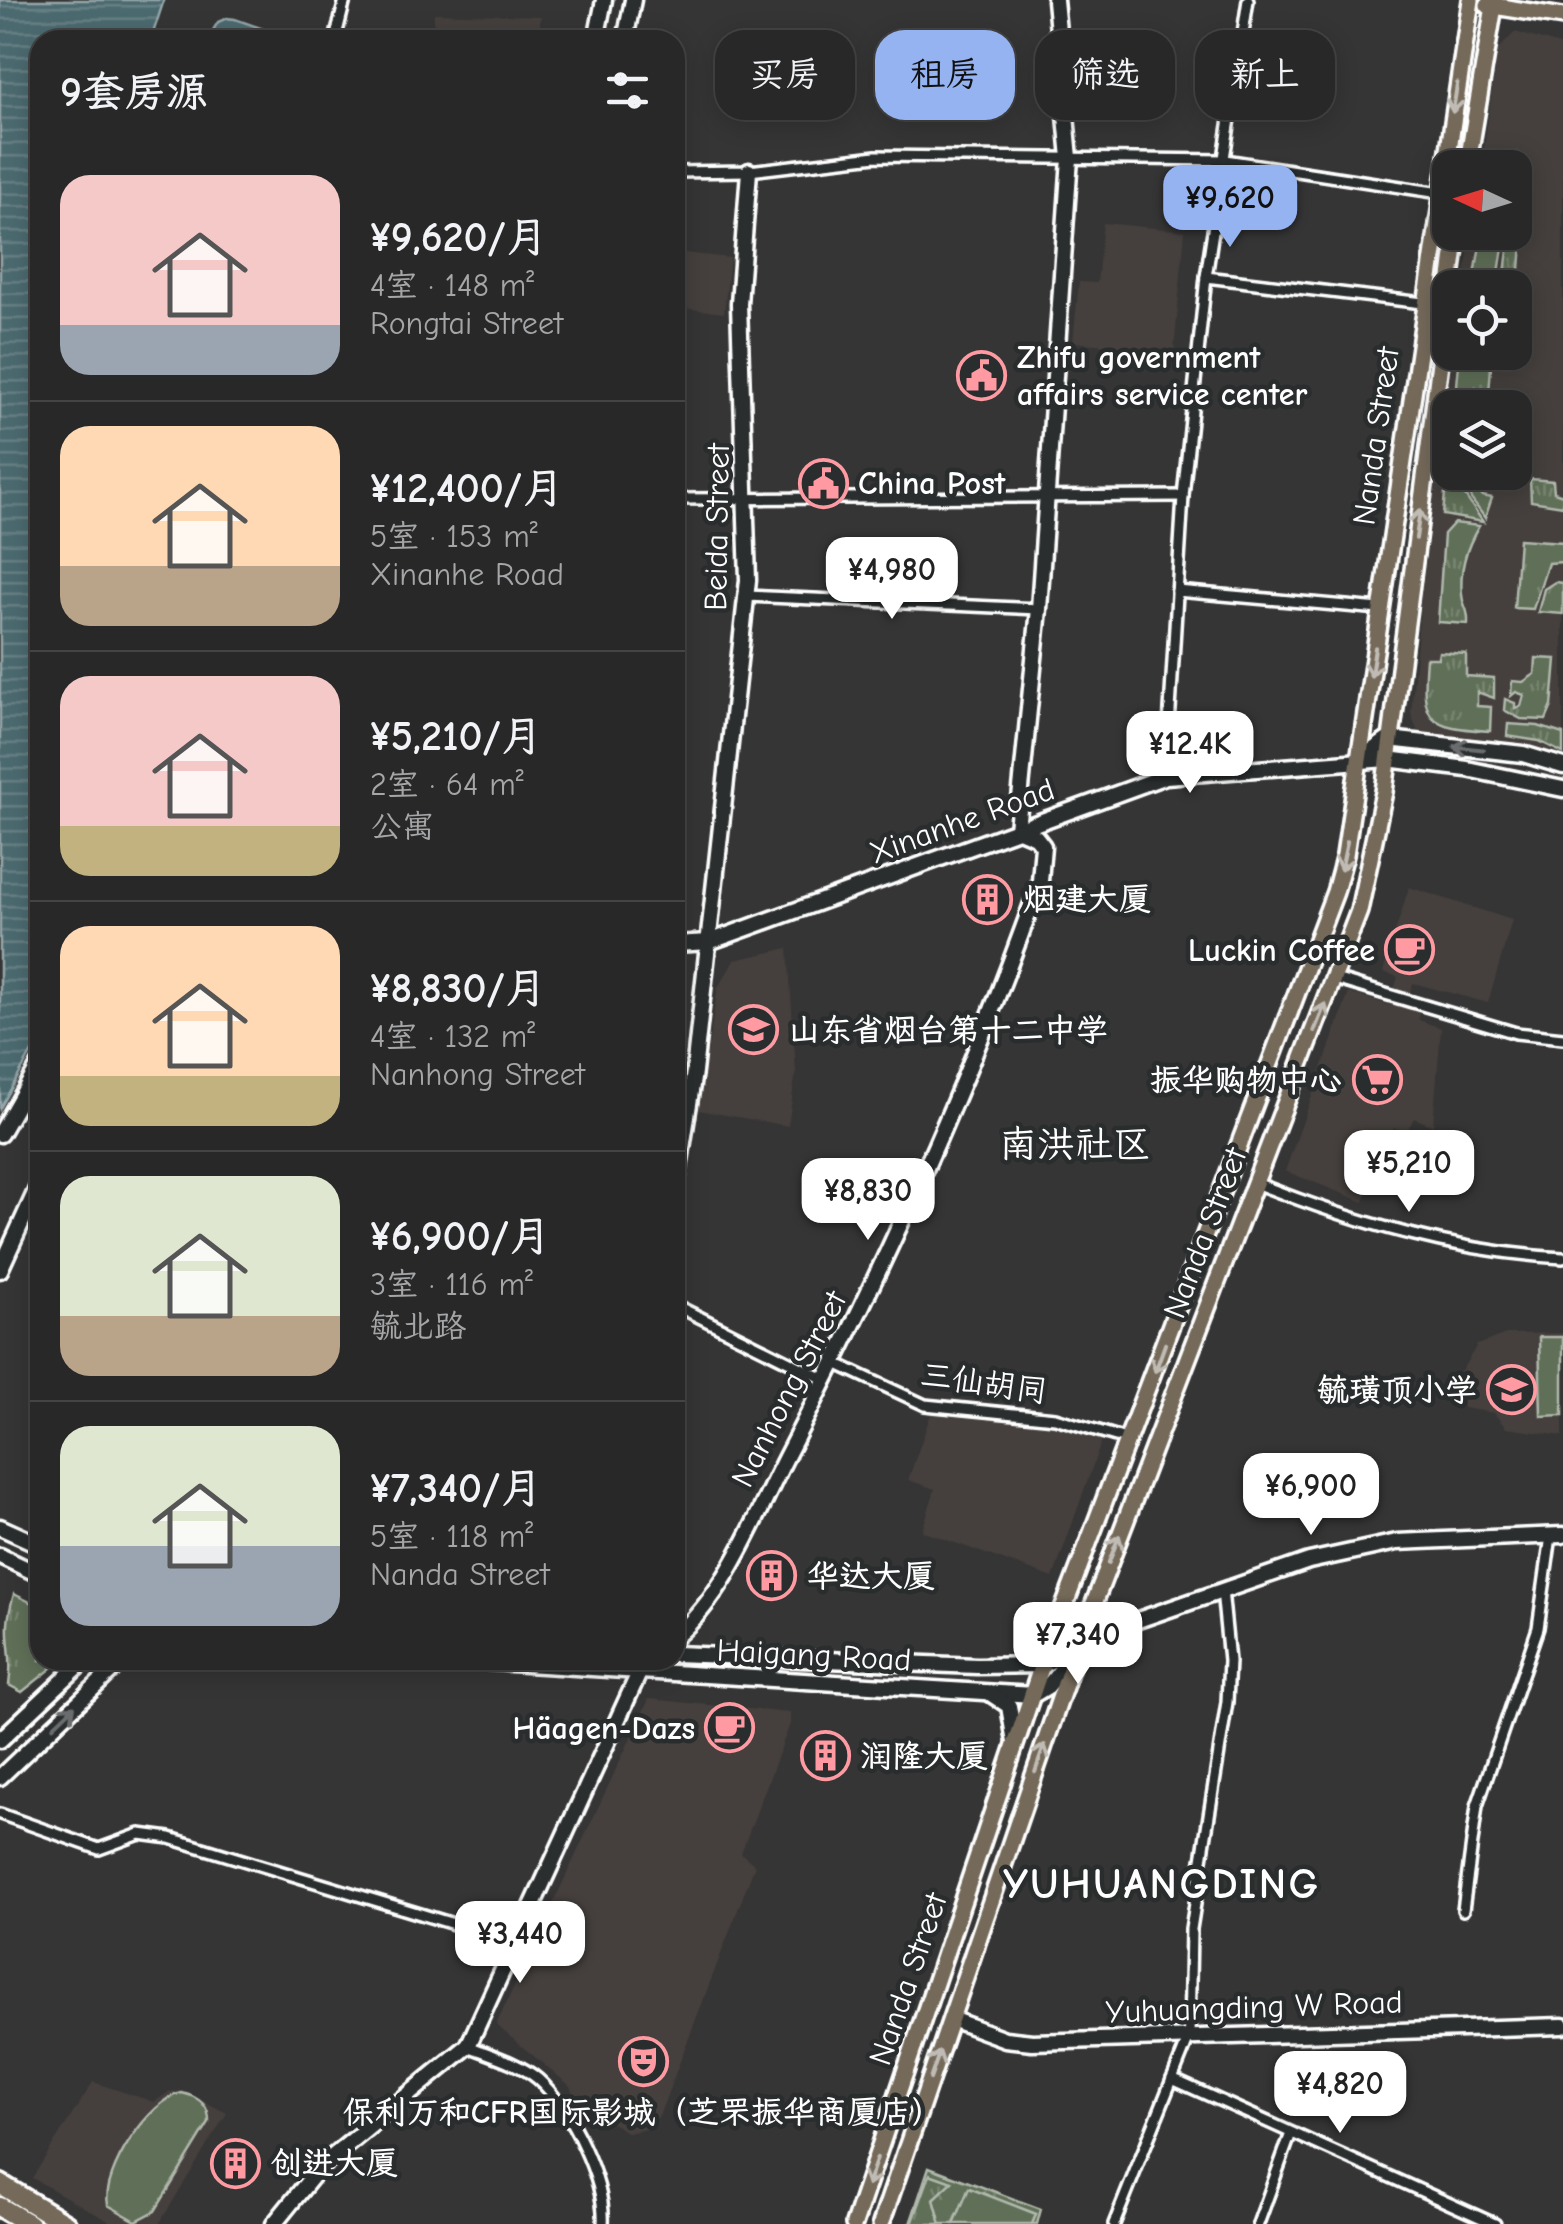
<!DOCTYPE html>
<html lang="zh">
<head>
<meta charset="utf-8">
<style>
	:root { --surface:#282828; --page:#343434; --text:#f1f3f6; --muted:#a5a6a8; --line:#444445; --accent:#95b2f1 }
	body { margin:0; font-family:"Comic Neue","LXGW WenKai TC",sans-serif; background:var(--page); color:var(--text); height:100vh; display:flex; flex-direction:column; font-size:38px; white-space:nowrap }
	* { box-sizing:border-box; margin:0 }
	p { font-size:32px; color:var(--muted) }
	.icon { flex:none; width:55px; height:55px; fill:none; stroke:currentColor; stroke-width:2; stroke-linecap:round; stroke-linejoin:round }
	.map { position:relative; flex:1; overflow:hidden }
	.details { position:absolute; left:30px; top:30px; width:655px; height:1640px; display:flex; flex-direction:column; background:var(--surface); border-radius:30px; box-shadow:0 5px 25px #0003,0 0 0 2px var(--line) }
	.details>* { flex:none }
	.guide { position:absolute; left:715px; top:30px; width:698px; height:90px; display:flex; gap:20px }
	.needle { width:65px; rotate:274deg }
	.fabs { position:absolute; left:1432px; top:150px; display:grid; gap:20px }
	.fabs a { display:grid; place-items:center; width:100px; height:100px; border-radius:20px; background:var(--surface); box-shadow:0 5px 25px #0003,0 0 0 2px var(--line); font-size:50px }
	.price { position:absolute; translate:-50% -85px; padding:0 22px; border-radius:20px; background:#fff; color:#222; font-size:32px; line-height:65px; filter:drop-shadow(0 2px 5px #0008) }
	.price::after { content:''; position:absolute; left:50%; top:60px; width:30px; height:22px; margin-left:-15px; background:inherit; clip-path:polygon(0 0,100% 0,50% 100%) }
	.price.selected { background:var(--accent); color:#111 }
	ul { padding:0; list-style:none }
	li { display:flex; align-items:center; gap:30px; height:250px; padding:0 30px }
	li+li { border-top:2px solid var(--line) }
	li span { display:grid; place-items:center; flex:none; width:280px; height:200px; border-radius:30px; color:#555 }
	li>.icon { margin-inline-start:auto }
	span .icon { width:120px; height:120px; fill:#fffc; stroke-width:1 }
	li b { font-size:42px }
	h2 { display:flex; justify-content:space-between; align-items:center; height:120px; padding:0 30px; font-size:42px }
	.pill { padding:0 35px; border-radius:30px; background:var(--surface); box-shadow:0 5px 25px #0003,0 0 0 2px var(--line); font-size:35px; line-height:90px }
	.pill.selected { background:var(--accent); color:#111 }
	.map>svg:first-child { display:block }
	.built { fill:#453f3d; fill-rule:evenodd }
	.grass { fill:url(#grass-tufts); stroke:#b0b8ac; stroke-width:2.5 }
	.forest { fill:url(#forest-crowns); stroke:#b0b8ac; stroke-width:2.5 }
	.pitch { fill:#607058; stroke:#b0b8ac; stroke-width:2.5 }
	.water { fill:url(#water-rules); stroke:#94a6a9; stroke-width:2.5 }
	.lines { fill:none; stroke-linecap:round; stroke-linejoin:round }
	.street-casing { stroke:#fff; stroke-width:16 }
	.secondary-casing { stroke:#fff; stroke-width:21 }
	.primary-casing { stroke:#fff; stroke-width:22 }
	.highway-casing { stroke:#fff; stroke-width:25 }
	.street { stroke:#2a2d2e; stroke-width:9 }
	.secondary { stroke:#2a2d2e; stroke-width:14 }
	.primary { stroke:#746a5a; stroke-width:15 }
	.highway { stroke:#746a5a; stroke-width:18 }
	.oneway { stroke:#c0bcb5 }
	.oneway2 { stroke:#6a6c6d }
	.labels { text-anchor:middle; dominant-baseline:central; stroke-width:9; stroke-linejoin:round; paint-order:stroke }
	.poi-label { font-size:32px; font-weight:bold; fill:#fff; stroke:#2a2d2e; text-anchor:start }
	.street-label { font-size:32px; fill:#fff; stroke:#2a2d2e }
	.quarter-label { font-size:38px; fill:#fff; stroke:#2a2d2e }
	.district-label { font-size:42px; font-weight:bold; letter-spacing:2.5px; fill:#fff; stroke:#2a2d2e }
</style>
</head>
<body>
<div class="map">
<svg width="1563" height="2224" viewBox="0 0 1563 2224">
	<defs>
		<pattern id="grass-tufts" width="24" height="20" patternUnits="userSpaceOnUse" patternTransform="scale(2.5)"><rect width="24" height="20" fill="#607058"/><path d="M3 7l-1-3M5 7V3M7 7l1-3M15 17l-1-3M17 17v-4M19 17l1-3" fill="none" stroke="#788571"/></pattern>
		<pattern id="forest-crowns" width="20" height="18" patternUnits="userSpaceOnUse" patternTransform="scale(2.5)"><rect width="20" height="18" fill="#607058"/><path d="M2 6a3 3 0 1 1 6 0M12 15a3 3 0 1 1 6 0" fill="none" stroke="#788571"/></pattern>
		<pattern id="water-rules" width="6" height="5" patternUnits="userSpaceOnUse" patternTransform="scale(2.5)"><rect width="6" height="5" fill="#4c6a6f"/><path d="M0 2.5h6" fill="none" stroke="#678085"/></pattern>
	</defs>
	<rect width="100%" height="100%" fill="#363535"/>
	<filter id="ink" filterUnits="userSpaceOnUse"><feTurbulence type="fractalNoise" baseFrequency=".01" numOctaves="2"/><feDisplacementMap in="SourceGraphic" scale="20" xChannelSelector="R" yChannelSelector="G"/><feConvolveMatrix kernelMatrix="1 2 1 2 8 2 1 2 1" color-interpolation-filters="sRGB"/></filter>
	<g filter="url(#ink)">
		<g class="built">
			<polygon points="434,13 541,16 538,40 433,40"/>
			<path d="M1515,32L1563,46V759L1523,745L1425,733L1417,730L1411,714L1422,582L1453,353L1515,352V288L1463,287L1471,233L1515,232V168L1481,167L1498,50ZM1450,408H1515V472H1450Z"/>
			<polygon points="1103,223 1185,231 1174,351 1073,342 1079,282 1097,283"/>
			<polygon points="675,252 730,258 724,313 675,307"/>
			<polygon points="1409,887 1512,920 1488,1003 1413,983 1406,1005 1418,1009 1419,1020 1441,1028 1433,1126 1414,1118 1407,1131 1394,1128 1364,1202 1285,1171 1349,993 1389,1005 1398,977 1383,972"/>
			<polygon points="788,948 796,1072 788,1126 698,1110 718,987 735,960"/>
			<polygon points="1563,1333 1563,1436 1506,1428 1494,1413 1463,1408 1460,1373 1477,1345 1506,1334"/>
			<polygon points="932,1411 1055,1422 1103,1437 1053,1578 922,1531 935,1489 908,1480"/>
			<polygon points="649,1699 790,1713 790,1724 741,1853 755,1865 659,2116 647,2129 628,2133 576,2101 570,2086 496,2025"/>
			<polygon points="93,2082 154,2102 169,2092 183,2091 227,2113 159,2224 114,2224 32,2178"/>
		</g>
		<g class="grass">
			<polygon points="1494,151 1518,153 1518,163 1528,167 1525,212 1515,212 1515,168 1491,167"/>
			<polygon points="1524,216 1519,283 1504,282 1510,233 1515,232 1515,217"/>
			<polygon points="1482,233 1505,233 1497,287 1473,287"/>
			<polygon points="1460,353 1492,353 1488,407 1455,407"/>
			<polygon points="1450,439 1450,472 1458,473 1461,490 1483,522 1443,515"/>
			<polygon points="1462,473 1483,476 1482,496 1492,498 1485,518 1471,499"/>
			<polygon points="1530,479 1553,481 1554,492 1563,495 1563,506 1531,501"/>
			<path d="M1454,523L1479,526C1467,546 1459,570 1462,595C1463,608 1469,607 1468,624L1438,622L1444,534Z"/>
			<polygon points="1519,539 1563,542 1563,562 1548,563 1533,609 1514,608"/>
			<polygon points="1555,582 1563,583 1563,614 1538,612 1544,589"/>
			<path d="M1439,652L1466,654V676L1494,678V698L1477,692V706L1491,707L1490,731C1426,727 1421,721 1426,658H1438Z"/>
			<polygon points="1536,658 1556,659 1552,706 1546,720 1521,719 1504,710 1505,699 1515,703 1515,708 1521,706 1524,695 1516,692 1511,696 1512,681 1523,682 1535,674"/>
			<polygon points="1508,724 1538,726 1563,734 1563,753 1539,741 1507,736"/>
			<path d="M14,1594L40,1607V1660H62L22,1692L9,1685C15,1645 0,1640 14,1594Z"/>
			<polygon points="930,2174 953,2182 934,2199 941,2224 912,2224"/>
		</g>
		<polygon class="forest" points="929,2167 1041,2209 1037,2224 1032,2224 1036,2214 969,2188 954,2224 941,2224 934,2199 952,2182 930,2174 910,2224"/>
		<g class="pitch">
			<polygon points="1539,1337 1563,1337 1563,1415 1541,1416"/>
			<path d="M182,2093C199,2097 210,2105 209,2123L155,2211L136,2221L108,2205C101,2173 150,2099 182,2093Z"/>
			<polygon points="969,2188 1036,2214 1032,2224 954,2224"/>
		</g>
		<g class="water">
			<polygon points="0,0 164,0 153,33 169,40 40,40 40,1038 0,1108"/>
			<polygon points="227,18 235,19 295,40 207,40 218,22"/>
		</g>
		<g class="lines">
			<defs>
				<g id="street">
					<polyline points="335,40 345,0"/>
					<polyline points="675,172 749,171 876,156 1225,160 1440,193"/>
					<polyline points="1206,277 1423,303"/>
					<polyline points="675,499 1183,496"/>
					<polyline points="1177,591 1380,609"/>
					<polyline points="746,596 1039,609"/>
					<polyline points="1166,776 1183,496 1206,277 1248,0"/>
					<polyline points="1335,979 1516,1033 1563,1038"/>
					<path d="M1253,1182C1353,1222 1455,1252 1563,1258"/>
					<polyline points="675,1305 826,1380"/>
					<polyline points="835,1363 925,1405 1055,1418 1129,1440"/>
					<polyline points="0,1814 99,1849 140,1834 170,1838 516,1943"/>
					<polyline points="1463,1910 1477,1806 1538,1628 1551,1536"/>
					<path d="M468,2046C491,2055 519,2063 538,2079C570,2107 606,2182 603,2224"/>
					<polyline points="1172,2079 1495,2224"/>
					<polyline points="1114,2224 1189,2037 1191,1929 1227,1702 1229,1661 1222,1590"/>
					<polyline points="1258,2224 1290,2136"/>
				</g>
				<g id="secondary">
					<polyline points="596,40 604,0"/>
					<polyline points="625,40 633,0"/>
					<polyline points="1360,759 1389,739 1523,754 1563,766"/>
					<polyline points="1017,829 1039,609 1070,158 1055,0"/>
					<polyline points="675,944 709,942 1166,776 1387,759 1467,769 1563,789"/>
					<polyline points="0,1134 40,1064"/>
					<polyline points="675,1193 694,1072 748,580 739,304 749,171"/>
					<polyline points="0,1270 40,1182"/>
					<polyline points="0,1527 40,1545"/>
					<polyline points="0,1556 40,1575"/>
					<path d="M675,1637C728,1592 755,1518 786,1457C884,1269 970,1081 1040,881L1043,846L1036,837L1017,829"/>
					<polyline points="1080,1640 1309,1561 1397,1542 1563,1535"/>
					<polyline points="675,1654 977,1666 1042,1665 1069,1652"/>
					<polyline points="460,1660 1033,1695 1048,1686 1068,1661"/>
					<polyline points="991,1694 1009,1706 1015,1742"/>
					<polyline points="0,1740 85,1660"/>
					<polyline points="0,1777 123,1660"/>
					<polyline points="951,2019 1005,2039 1032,2042 1563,2026"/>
					<polyline points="274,2224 320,2167 468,2046 639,1673 650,1660"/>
				</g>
				<g id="primary">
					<polyline points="1488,5 1563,17"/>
					<polyline points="1467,168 1495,0"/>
					<polyline points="854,2224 1042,1665 1335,892 1345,855 1471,0"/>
					<polyline points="881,2224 1080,1640 1359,911 1384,792 1457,232"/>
				</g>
				<g id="highway">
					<polyline points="0,2184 66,2224"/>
					<polyline points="0,2207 29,2224"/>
				</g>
			</defs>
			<use href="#street" class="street-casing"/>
			<use href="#secondary" class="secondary-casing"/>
			<use href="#primary" class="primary-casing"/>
			<use href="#highway" class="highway-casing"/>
			<use href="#street" class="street"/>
			<use href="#secondary" class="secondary"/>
			<use href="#primary" class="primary"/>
			<use href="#highway" class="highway"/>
		</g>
		<defs><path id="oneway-shaft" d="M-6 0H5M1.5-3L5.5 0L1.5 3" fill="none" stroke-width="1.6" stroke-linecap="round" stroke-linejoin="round" transform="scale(2.5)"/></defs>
		<g class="oneway">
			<use href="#oneway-shaft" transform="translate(1455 98) rotate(99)"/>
			<use href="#oneway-shaft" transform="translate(1418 524) rotate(-82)"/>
			<use href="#oneway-shaft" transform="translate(1373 662) rotate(98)"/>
			<use href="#oneway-shaft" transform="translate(1344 856) rotate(102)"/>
			<use href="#oneway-shaft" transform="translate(1320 1017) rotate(-68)"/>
			<use href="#oneway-shaft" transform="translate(1160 1358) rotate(110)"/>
			<use href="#oneway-shaft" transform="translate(1114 1549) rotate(-69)"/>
			<use href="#oneway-shaft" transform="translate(1040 1758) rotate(-71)"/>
			<use href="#oneway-shaft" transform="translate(935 2065) rotate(-71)"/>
			<use href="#oneway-shaft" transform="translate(872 2172) rotate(109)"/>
		</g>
		<g class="oneway2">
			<use href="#oneway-shaft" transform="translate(1468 748) rotate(-174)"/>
			<use href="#oneway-shaft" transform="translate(64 1716) rotate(-44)"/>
		</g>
	</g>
	<defs>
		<symbol id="civic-ring" viewBox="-11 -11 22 22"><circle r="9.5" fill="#2a2d2e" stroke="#ff9aa2" stroke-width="1.5"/><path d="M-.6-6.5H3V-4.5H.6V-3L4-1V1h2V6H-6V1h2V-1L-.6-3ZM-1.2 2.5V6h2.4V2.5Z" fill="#ff9aa2"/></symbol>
		<symbol id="building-ring" viewBox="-11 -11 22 22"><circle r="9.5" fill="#2a2d2e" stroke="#ff9aa2" stroke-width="1.5"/><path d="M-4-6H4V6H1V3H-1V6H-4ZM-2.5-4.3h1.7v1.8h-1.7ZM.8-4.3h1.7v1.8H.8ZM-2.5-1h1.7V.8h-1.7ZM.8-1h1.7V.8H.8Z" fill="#ff9aa2"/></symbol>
		<symbol id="cafe-ring" viewBox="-11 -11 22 22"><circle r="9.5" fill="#2a2d2e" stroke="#ff9aa2" stroke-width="1.5"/><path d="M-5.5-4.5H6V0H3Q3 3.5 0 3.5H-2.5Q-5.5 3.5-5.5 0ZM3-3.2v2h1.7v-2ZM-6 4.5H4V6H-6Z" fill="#ff9aa2"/></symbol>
		<symbol id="school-ring" viewBox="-11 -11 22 22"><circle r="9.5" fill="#2a2d2e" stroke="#ff9aa2" stroke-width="1.5"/><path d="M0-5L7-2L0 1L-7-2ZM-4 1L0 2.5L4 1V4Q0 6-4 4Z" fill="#ff9aa2"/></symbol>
		<symbol id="supermarket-ring" viewBox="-11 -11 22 22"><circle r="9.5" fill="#2a2d2e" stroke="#ff9aa2" stroke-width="1.5"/><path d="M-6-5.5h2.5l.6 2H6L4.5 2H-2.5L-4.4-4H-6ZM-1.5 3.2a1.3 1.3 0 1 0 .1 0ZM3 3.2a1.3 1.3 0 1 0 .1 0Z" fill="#ff9aa2"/></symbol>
		<symbol id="theatre-ring" viewBox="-11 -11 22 22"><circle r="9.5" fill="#2a2d2e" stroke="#ff9aa2" stroke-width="1.5"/><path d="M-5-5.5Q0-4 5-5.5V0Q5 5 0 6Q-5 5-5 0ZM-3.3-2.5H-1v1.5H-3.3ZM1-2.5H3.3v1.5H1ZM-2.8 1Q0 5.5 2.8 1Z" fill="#ff9aa2"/></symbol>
	</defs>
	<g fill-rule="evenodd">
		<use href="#civic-ring" x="954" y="348" width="55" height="55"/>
		<use href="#civic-ring" x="796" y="456" width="55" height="55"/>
		<use href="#building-ring" x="960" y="872" width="55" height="55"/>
		<use href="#cafe-ring" x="1382" y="922" width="55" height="55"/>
		<use href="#school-ring" x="726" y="1002" width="55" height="55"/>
		<use href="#supermarket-ring" x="1350" y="1052" width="55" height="55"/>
		<use href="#school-ring" x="1484" y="1362" width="55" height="55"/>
		<use href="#building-ring" x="744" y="1548" width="55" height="55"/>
		<use href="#cafe-ring" x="702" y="1700" width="55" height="55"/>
		<use href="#building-ring" x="798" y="1728" width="55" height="55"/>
		<use href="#theatre-ring" x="616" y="2034" width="55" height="55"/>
		<use href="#building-ring" x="208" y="2136" width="55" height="55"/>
	</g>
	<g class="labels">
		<g class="poi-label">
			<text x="1017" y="357">Zhifu government<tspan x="1017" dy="37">affairs service center</tspan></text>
			<text x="858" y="483">China Post</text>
			<text x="1023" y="899">烟建大厦</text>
			<text x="1375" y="950" text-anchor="end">Luckin Coffee</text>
			<text x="788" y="1030">山东省烟台第十二中学</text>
			<text x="1342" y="1080" text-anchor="end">振华购物中心</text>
			<text x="1477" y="1390" text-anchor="end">毓璜顶小学</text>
			<text x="807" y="1576">华达大厦</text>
			<text x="695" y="1728" text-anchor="end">Häagen-Dazs</text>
			<text x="860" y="1756">润隆大厦</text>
			<text x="643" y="2112" text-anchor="middle">保利万和CFR国际影城（芝罘振华商厦店）</text>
			<text x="270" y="2163">创进大厦</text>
		</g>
		<g class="street-label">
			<text transform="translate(1376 436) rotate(-82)">Nanda Street</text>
			<text transform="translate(717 527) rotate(-89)">Beida Street</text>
			<text transform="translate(962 821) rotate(-20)">Xinanhe Road</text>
			<text transform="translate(1205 1233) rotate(-69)">Nanda Street</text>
			<text transform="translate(984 1383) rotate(8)">三仙胡同</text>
			<text transform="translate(789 1389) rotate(-63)">Nanhong Street</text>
			<text transform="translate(814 1655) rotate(3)">Haigang Road</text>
			<text transform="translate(908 1979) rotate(-71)">Nanda Street</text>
			<text transform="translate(1254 2007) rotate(-2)">Yuhuangding W Road</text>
		</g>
		<g class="quarter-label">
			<text x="1075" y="1145">南洪社区</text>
		</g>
		<g class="district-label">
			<text x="1162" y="1884">YUHUANGDING</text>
		</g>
	</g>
</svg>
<div class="fabs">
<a><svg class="needle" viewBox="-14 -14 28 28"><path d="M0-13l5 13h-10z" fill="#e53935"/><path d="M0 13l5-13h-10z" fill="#a5a6a8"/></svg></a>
<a><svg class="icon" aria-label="locate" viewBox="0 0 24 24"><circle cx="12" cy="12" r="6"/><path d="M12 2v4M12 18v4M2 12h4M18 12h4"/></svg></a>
<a><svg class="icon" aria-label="layers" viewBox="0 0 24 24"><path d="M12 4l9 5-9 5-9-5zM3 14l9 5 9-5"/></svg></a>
</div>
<b class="price selected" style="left:1230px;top:250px">¥9,620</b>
<b class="price" style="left:892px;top:622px">¥4,980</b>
<b class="price" style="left:1190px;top:796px">¥12.4K</b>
<b class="price" style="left:1409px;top:1215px">¥5,210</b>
<b class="price" style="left:868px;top:1243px">¥8,830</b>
<b class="price" style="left:1311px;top:1538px">¥6,900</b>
<b class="price" style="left:1078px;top:1687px">¥7,340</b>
<b class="price" style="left:520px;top:1986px">¥3,440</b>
<b class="price" style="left:1340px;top:2136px">¥4,820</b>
<div class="guide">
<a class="pill">买房</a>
<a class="pill selected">租房</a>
<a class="pill">筛选</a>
<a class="pill">新上</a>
</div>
<section class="details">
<h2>9套房源<svg class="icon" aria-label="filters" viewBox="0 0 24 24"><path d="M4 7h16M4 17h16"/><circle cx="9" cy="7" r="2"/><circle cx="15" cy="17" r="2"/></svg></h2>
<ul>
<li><span style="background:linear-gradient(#f6c9c9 75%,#9aa5b1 0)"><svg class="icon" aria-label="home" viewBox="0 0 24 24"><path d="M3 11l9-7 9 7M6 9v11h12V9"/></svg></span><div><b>¥9,620/月</b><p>4室 · 148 m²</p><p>Rongtai Street</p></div></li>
<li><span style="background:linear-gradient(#ffd9b3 70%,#b9a48a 0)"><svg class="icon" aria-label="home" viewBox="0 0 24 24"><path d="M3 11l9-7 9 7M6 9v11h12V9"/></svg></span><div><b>¥12,400/月</b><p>5室 · 153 m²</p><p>Xinanhe Road</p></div></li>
<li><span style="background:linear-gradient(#f6c9c9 75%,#c2b280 0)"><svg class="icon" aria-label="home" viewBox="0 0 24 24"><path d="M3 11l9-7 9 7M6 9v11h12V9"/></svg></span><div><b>¥5,210/月</b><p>2室 · 64 m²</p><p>公寓</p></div></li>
<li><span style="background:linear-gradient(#ffd9b3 75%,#c2b280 0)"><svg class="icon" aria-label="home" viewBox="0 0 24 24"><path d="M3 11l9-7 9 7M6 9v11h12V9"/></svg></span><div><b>¥8,830/月</b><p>4室 · 132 m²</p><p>Nanhong Street</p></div></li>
<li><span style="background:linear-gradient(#dfe7d0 70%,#b9a48a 0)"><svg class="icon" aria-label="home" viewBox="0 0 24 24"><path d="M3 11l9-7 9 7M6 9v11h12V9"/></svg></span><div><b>¥6,900/月</b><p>3室 · 116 m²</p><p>毓北路</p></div></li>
<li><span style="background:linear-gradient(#dfe7d0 60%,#9aa5b1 0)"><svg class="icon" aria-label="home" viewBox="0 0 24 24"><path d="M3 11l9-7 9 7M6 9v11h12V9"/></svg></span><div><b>¥7,340/月</b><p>5室 · 118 m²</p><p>Nanda Street</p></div></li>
</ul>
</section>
</div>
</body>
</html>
